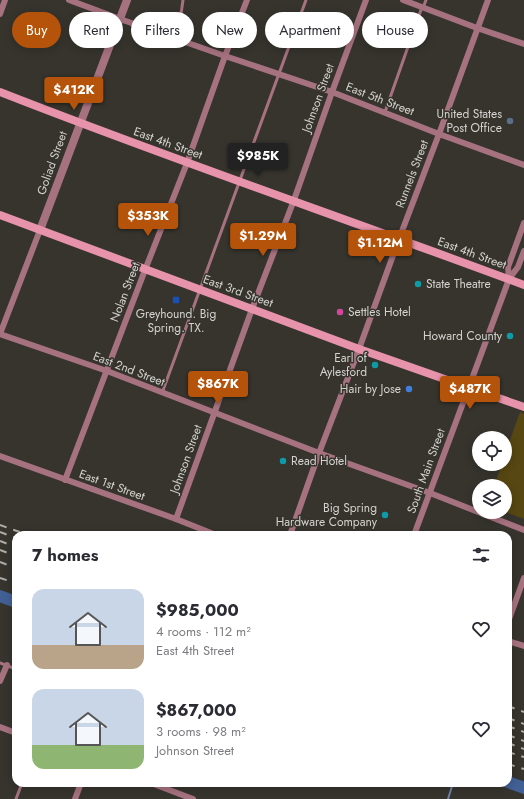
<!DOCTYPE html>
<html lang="en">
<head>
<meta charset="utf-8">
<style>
	:root { --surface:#fff; --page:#f2f2f3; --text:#2b2b33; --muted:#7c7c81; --accent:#b45309 }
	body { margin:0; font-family:Jost,sans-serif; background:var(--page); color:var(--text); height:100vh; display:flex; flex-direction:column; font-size:15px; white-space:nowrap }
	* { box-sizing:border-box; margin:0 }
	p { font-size:13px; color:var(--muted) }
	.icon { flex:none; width:22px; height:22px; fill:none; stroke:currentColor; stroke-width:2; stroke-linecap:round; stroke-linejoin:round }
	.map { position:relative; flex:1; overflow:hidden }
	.side { position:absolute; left:12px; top:531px; width:500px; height:256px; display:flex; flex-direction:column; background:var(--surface); border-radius:12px; box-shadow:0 2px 10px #0003 }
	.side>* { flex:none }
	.top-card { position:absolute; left:12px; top:12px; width:500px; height:36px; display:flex; gap:8px }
	.controls { position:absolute; left:472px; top:431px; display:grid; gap:8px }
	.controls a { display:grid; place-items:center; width:40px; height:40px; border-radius:50%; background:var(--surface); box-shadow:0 2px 10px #0003; font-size:20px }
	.price { position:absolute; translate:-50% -34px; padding:0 9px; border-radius:4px; background:var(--accent); color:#fff; font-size:13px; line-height:26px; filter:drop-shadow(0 1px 2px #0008) }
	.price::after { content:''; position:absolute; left:50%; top:24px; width:12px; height:9px; margin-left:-6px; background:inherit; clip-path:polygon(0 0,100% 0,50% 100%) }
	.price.active { background:#222; color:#fff }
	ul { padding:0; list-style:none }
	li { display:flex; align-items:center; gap:12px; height:100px; padding:0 20px }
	li span { display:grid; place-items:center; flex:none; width:112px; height:80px; border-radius:12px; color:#555 }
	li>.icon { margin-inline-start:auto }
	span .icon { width:48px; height:48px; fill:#fffc; stroke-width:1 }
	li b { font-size:17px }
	h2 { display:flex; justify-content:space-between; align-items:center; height:48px; padding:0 20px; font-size:17px }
	.tag { padding:0 14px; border-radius:18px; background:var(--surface); box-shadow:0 2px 10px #0003; font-size:14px; line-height:36px }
	.tag.active { background:var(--accent); color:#fff }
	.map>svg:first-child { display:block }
	.green { fill:#574712 }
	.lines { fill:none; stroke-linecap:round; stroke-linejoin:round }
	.stream { stroke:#6e82a7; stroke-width:2 }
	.river { stroke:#426096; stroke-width:12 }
	.service { stroke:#a77280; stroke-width:3 }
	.minor { stroke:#a77280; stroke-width:6 }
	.tertiary { stroke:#a77280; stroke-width:8 }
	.secondary { stroke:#e793ab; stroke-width:8 }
	.rail { stroke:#afada8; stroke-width:2; stroke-dasharray:7 7; stroke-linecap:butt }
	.service-dot { fill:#5c6f8a; stroke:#36342d; stroke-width:1.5 }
	.culture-dot { fill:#0f9aa8; stroke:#36342d; stroke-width:1.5 }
	.transit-dot { fill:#1a4fb4; stroke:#36342d; stroke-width:1.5 }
	.hotel-dot { fill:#d1479c; stroke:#36342d; stroke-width:1.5 }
	.shop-dot { fill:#3f7fe0; stroke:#36342d; stroke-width:1.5 }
	.labels { text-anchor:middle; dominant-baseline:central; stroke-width:3; stroke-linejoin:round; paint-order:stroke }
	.street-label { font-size:12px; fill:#d4d2ce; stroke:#36342d }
	.poi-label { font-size:12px; fill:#d4d2ce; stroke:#36342d; text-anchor:end }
</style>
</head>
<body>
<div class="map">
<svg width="524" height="799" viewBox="0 0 524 799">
	<rect width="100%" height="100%" fill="#36342d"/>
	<polygon class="green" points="520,412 524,414 524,519 505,512 505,486 494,486 502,464 505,464 505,454"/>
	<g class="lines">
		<polyline class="stream" points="448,799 453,783"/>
		<g class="river">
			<polyline points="0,596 16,602"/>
			<polyline points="508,782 524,788"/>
		</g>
		<g class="service">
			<polyline points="423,8 426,0"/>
			<polyline points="171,37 181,14 183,0"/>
			<polyline points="385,112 422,7"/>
			<polyline points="162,393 306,0"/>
			<polyline points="0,663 16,669"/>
			<polyline points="16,799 22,783"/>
		</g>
		<g class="minor">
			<polyline points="69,0 120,19 225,56 332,92 439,134 524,165"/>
			<polyline points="403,0 477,28 524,44"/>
			<polyline points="0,14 5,0"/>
			<polyline points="509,279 508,267 524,223"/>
			<polyline points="0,334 107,371 319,453 430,493 524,530"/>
			<polyline points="0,334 40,230"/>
			<polyline points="0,456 176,519 216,535"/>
			<polyline points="65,480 145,270 187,163 225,56 247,0"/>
			<polyline points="176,519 252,309 294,200 332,92 366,0"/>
			<polyline points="290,535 319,453 359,349 399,239 439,134 488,0"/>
			<polyline points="414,535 509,279 518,267 524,251"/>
			<polyline points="508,622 524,578"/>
			<polyline points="508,641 524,646"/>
			<polyline points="0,681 7,665"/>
			<polyline points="0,727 16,733"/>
			<polyline points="151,783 193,799"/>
			<polyline points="75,799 81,783"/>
		</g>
		<polyline class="tertiary" points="40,230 127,0"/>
		<g class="secondary">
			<path d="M0,92C173,160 350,220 524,285"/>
			<polyline points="0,215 252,309 359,349 524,407"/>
		</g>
		<g class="rail">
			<polyline points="0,525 28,535"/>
			<polyline points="0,532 16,538"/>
			<polyline points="0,541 16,547"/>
			<polyline points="0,550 16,556"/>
			<polyline points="0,562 16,568"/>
			<polyline points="0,578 16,583"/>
			<polyline points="508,706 524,712"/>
			<polyline points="508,718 524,724"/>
			<polyline points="508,726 524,732"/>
			<polyline points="508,735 524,741"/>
			<polyline points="508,743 524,749"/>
			<polyline points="508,752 524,757"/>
			<polyline points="508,764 524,769"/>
		</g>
	</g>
	<circle class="service-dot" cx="510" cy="121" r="4"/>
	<g class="culture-dot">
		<circle cx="418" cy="284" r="4"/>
		<circle cx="510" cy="336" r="4"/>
		<circle cx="375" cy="365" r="4"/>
		<circle cx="283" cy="461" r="4"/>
		<circle cx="385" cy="515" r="4"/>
	</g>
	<rect class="transit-dot" x="172" y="296" width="8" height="8" rx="2"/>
	<circle class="hotel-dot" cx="340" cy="312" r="4"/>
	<circle class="shop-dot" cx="409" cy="389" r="4"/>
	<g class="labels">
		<g class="street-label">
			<text transform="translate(318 98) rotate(-70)">Johnson Street</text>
			<text transform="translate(380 99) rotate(21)">East 5th Street</text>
			<text transform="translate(168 143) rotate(20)">East 4th Street</text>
			<text transform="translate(52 163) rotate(-70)">Goliad Street</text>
			<text transform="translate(412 174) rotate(-69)">Runnels Street</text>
			<text transform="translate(472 253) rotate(20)">East 4th Street</text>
			<text transform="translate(238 291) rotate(20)">East 3rd Street</text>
			<text transform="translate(125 292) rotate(-69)">Nolan Street</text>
			<text transform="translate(129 369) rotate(21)">East 2nd Street</text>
			<text transform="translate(186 459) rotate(-70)">Johnson Street</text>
			<text transform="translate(426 471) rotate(-70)">South Main Street</text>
			<text transform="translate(112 485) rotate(20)">East 1st Street</text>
		</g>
		<g class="poi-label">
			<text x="502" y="114">United States<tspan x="502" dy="14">Post Office</tspan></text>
			<text x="426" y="284" text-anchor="start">State Theatre</text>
			<text x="348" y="312" text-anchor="start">Settles Hotel</text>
			<text x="176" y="314" text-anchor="middle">Greyhound. Big<tspan x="176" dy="14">Spring. TX.</tspan></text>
			<text x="502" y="336">Howard County</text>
			<text x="367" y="358">Earl of<tspan x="367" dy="14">Aylesford</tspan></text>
			<text x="401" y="389">Hair by Jose</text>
			<text x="291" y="461" text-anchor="start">Read Hotel</text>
			<text x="377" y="508">Big Spring<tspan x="377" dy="14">Hardware Company</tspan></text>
		</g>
	</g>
</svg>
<div class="controls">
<a><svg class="icon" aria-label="locate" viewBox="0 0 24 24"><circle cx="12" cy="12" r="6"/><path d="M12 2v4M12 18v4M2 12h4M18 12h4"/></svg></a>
<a><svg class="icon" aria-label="layers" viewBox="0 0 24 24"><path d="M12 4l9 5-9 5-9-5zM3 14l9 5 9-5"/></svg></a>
</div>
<b class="price" style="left:74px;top:111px">$412K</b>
<b class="price active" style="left:258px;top:177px">$985K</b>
<b class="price" style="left:148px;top:237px">$353K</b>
<b class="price" style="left:263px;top:257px">$1.29M</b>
<b class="price" style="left:380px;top:264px">$1.12M</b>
<b class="price" style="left:218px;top:405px">$867K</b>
<b class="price" style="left:470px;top:410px">$487K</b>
<div class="top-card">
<a class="tag active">Buy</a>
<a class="tag">Rent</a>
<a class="tag">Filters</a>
<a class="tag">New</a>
<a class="tag">Apartment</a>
<a class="tag">House</a>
</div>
<section class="side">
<h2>7 homes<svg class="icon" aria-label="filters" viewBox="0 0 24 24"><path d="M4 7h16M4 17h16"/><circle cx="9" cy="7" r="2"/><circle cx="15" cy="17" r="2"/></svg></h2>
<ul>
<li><span style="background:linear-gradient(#c9d6e8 70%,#b9a48a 0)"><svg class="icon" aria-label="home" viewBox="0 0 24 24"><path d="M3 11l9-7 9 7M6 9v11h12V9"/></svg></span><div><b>$985,000</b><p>4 rooms · 112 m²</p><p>East 4th Street</p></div><svg class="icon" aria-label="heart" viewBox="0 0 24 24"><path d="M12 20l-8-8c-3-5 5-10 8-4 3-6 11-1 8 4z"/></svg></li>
<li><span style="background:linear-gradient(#c9d6e8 70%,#8fb573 0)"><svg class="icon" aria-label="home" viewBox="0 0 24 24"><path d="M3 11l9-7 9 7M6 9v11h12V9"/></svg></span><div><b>$867,000</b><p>3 rooms · 98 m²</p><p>Johnson Street</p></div><svg class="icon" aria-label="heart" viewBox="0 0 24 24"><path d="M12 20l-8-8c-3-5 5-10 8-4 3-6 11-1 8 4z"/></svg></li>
</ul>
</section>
</div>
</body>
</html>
